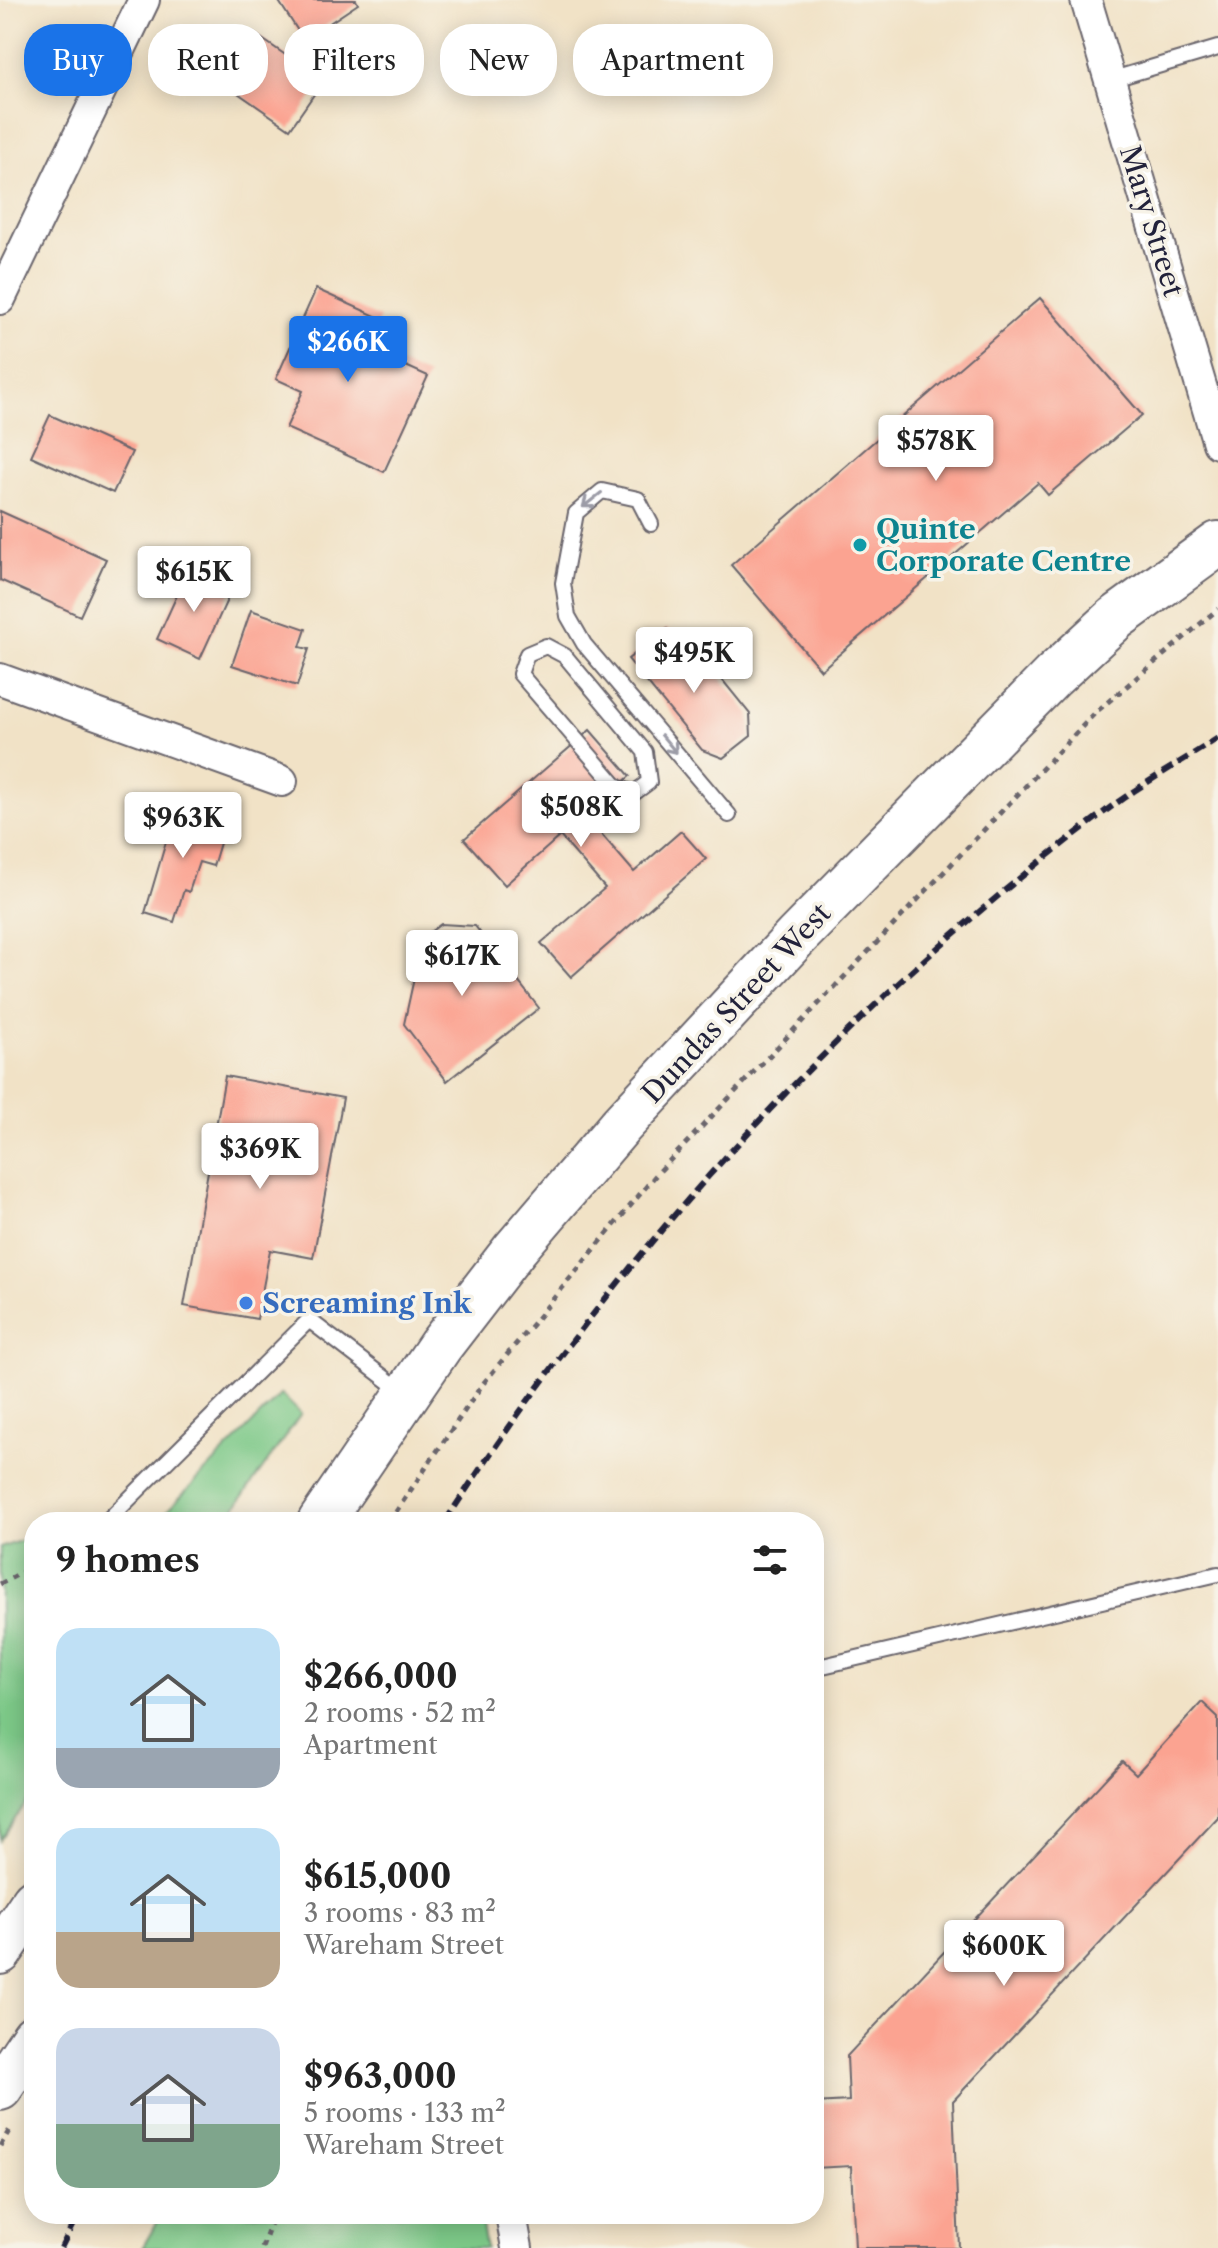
<!DOCTYPE html>
<html lang="en">
<head>
<meta charset="utf-8">
<style>
	:root { --surface:#fff; --page:#f2f2f2; --text:#222; --muted:#767676; --accent:#1a73e8 }
	body { margin:0; font-family:"Libre Caslon Text",serif; background:var(--page); color:var(--text); height:100vh; display:flex; flex-direction:column; font-size:30px; white-space:nowrap }
	* { box-sizing:border-box; margin:0 }
	p { font-size:26px; color:var(--muted) }
	.icon { flex:none; width:44px; height:44px; fill:none; stroke:currentColor; stroke-width:2; stroke-linecap:round; stroke-linejoin:round }
	.map { position:relative; flex:1; overflow:hidden }
	.drawer { position:absolute; left:24px; top:1512px; width:800px; height:712px; display:flex; flex-direction:column; background:var(--surface); border-radius:32px; box-shadow:0 4px 20px #0003 }
	.drawer>* { flex:none }
	.hud { position:absolute; left:24px; top:24px; width:800px; height:72px; display:flex; gap:16px }
	.price { position:absolute; translate:-50% -68px; padding:0 18px; border-radius:8px; background:#fff; color:#222; font-size:26px; line-height:52px; filter:drop-shadow(0 2px 4px #0008) }
	.price::after { content:''; position:absolute; left:50%; top:48px; width:24px; height:18px; margin-left:-12px; background:inherit; clip-path:polygon(0 0,100% 0,50% 100%) }
	.price.active { background:var(--accent); color:#fff }
	ul { padding:0; list-style:none }
	li { display:flex; align-items:center; gap:24px; height:200px; padding:0 32px }
	li span { display:grid; place-items:center; flex:none; width:224px; height:160px; border-radius:24px; color:#555 }
	li>.icon { margin-inline-start:auto }
	span .icon { width:96px; height:96px; fill:#fffc; stroke-width:1 }
	li b { font-size:34px }
	h2 { display:flex; justify-content:space-between; align-items:center; height:96px; padding:0 32px; font-size:34px }
	.pill { padding:0 28px; border-radius:32px; background:var(--surface); box-shadow:0 4px 20px #0003; font-size:28px; line-height:72px }
	.pill.active { background:var(--accent); color:#fff }
	.map>svg:first-child { display:block }
	.green { fill:#7cc887; stroke:#4f7561; stroke-width:2 }
	.building { fill:#fba391 }
	.lines { fill:none; stroke-linecap:round; stroke-linejoin:round }
	.service-casing { stroke:#6a656c; stroke-width:18 }
	.minor-casing { stroke:#6a656c; stroke-width:34 }
	.primary-casing { stroke:#6a656c; stroke-width:48 }
	.path { stroke:#6a656c; stroke-width:5; stroke-dasharray:6 6; stroke-linecap:butt }
	.service { stroke:#fff; stroke-width:14 }
	.minor { stroke:#fff; stroke-width:30 }
	.primary { stroke:#fff; stroke-width:44 }
	.rail { stroke:#22223b; stroke-width:6; stroke-dasharray:12 6; stroke-linecap:butt }
	.oneway { stroke:#9c9ca7 }
	.culture-dot { fill:#0f9aa8; stroke:#f7f3e8; stroke-width:3 }
	.shop-dot { fill:#3f7fe0; stroke:#f7f3e8; stroke-width:3 }
	.labels { text-anchor:middle; dominant-baseline:central; stroke-width:7; stroke-linejoin:round; paint-order:stroke }
	.street-label { font-size:28px; fill:#22223b; stroke:#f7f3e8 }
	.culture-label { font-size:28px; font-weight:bold; fill:#0d838f; stroke:#f7f3e8; text-anchor:start }
	.shop-label { font-size:28px; font-weight:bold; fill:#366cbe; stroke:#f7f3e8; text-anchor:start }
</style>
</head>
<body>
<div class="map">
<svg width="1218" height="2248" viewBox="0 0 1218 2248">
	<rect width="100%" height="100%" fill="#f7f3e8"/>
	<filter id="ink" filterUnits="userSpaceOnUse"><feTurbulence type="fractalNoise" baseFrequency=".0125" numOctaves="2"/><feDisplacementMap in="SourceGraphic" scale="16" xChannelSelector="R" yChannelSelector="G"/><feConvolveMatrix kernelMatrix="1 2 1 2 8 2 1 2 1" color-interpolation-filters="sRGB"/></filter>
	<filter id="wash" filterUnits="userSpaceOnUse"><feTurbulence type="fractalNoise" baseFrequency=".006" numOctaves="4" result="noise"/><feDisplacementMap in="SourceGraphic" scale="32" xChannelSelector="R" yChannelSelector="G"/><feGaussianBlur stdDeviation="1.8" result="paint"/><feColorMatrix in="noise" values="0 0 0 0 0 0 0 0 0 0 0 0 0 0 0 0 0 1.4 0 .05"/><feComposite in="paint" operator="in"/></filter>
	<g filter="url(#wash)">
		<rect width="100%" height="100%" fill="#f1e2c6"/>
		<g class="green">
			<polygon points="281,1394 301,1414 225,1522 156,1522"/>
			<polygon points="34,1536 34,1792 0,1840 0,1548"/>
			<polygon points="162,2214 480,2214 486,2248 142,2248"/>
		</g>
		<g id="blocks">
			<g class="building">
				<polygon points="278,0 356,0 358,4 304,40"/>
				<polygon points="252,32 303,67 297,77 317,90 290,129 219,80"/>
				<polygon points="316,289 380,318 366,348 428,376 384,472 286,428 303,391 276,379"/>
				<polygon points="1040,298 1142,415 1048,495 1038,483 821,670 731,565"/>
				<polygon points="50,415 132,452 113,493 31,456"/>
				<polygon points="0,511 106,559 80,616 0,580"/>
				<polygon points="189,569 232,589 200,659 157,639"/>
				<polygon points="251,610 306,629 300,647 309,649 297,686 232,665"/>
				<polygon points="667,629 689,654 699,651 750,714 751,736 723,758 702,750 628,659"/>
				<polygon points="590,730 630,776 585,815 634,872 681,831 706,859 571,977 541,943 605,888 560,836 505,885 464,839"/>
				<polygon points="176,808 226,823 213,866 199,862 189,892 184,890 174,922 145,913"/>
				<polygon points="441,924 475,926 539,1008 447,1081 404,1024 423,937"/>
				<polygon points="225,1076 343,1098 313,1258 270,1250 257,1319 184,1306"/>
				<polygon points="1202,1702 1218,1717 1218,1817 953,2101 959,2248 855,2248 851,2166 814,2168 814,2103 849,2101 847,2056 1122,1761 1136,1774"/>
			</g>
		</g>
	</g>
	<g filter="url(#ink)">
		<use href="#blocks" fill-opacity="0" stroke="#6a656c" stroke-width="2"/>
		<g class="lines">
			<defs>
				<g id="service">
					<polyline points="1110,80 1218,48"/>
					<polyline points="651,524 638,499 602,491 576,513 563,583 568,616 584,644 729,815"/>
					<polygon points="546,646 565,656 645,752 649,782 634,793 617,787 520,674 527,654"/>
					<polyline points="106,1522 309,1320 403,1392"/>
					<polyline points="814,1668 1218,1574"/>
				</g>
				<g id="minor">
					<polyline points="1086,0 1218,443"/>
					<polyline points="0,299 144,0"/>
					<polyline points="0,679 282,781"/>
					<polyline points="511,2214 517,2248"/>
				</g>
				<g id="primary">
					<polyline points="320,1522 440,1346 515,1249 621,1125 796,937 1053,676 1116,618 1218,544"/>
					<polyline points="0,1952 34,1901"/>
					<polyline points="0,2088 34,2037"/>
				</g>
			</defs>
			<use href="#service" class="service-casing"/>
			<use href="#minor" class="minor-casing"/>
			<use href="#primary" class="primary-casing"/>
			<g class="path">
				<polyline points="389,1522 482,1385 655,1176 1096,712 1218,609"/>
				<polyline points="0,1584 34,1566"/>
				<polyline points="0,2146 12,2126"/>
				<polyline points="262,2248 274,2214"/>
			</g>
			<use href="#service" class="service"/>
			<use href="#minor" class="minor"/>
			<use href="#primary" class="primary"/>
			<g class="rail">
				<path d="M445,1522C622,1248 849,1002 1111,807C1145,782 1183,761 1218,738"/>
				<polyline points="61,2248 78,2214"/>
			</g>
		</g>
		<defs><path id="oneway-shaft" d="M-6 0H5M1.5-3L5.5 0L1.5 3" fill="none" stroke-width="1.6" stroke-linecap="round" stroke-linejoin="round" transform="scale(2)"/></defs>
		<g class="oneway">
			<use href="#oneway-shaft" transform="translate(592 500) rotate(142)"/>
			<use href="#oneway-shaft" transform="translate(669 744) rotate(50)"/>
		</g>
	</g>
	<circle class="culture-dot" cx="860" cy="545" r="8"/>
	<circle class="shop-dot" cx="246" cy="1303" r="8"/>
	<g class="labels">
		<g class="street-label">
			<text transform="translate(1152 221) rotate(73)">Mary Street</text>
			<text transform="translate(736 1003) rotate(-47)">Dundas Street West</text>
		</g>
		<g class="culture-label">
			<text x="876" y="529">Quinte<tspan x="876" dy="32">Corporate Centre</tspan></text>
		</g>
		<g class="shop-label">
			<text x="262" y="1303">Screaming Ink</text>
		</g>
	</g>
</svg>
<b class="price active" style="left:348px;top:384px">$266K</b>
<b class="price" style="left:936px;top:483px">$578K</b>
<b class="price" style="left:194px;top:614px">$615K</b>
<b class="price" style="left:694px;top:695px">$495K</b>
<b class="price" style="left:581px;top:849px">$508K</b>
<b class="price" style="left:183px;top:860px">$963K</b>
<b class="price" style="left:462px;top:998px">$617K</b>
<b class="price" style="left:260px;top:1191px">$369K</b>
<b class="price" style="left:1004px;top:1988px">$600K</b>
<div class="hud">
<a class="pill active">Buy</a>
<a class="pill">Rent</a>
<a class="pill">Filters</a>
<a class="pill">New</a>
<a class="pill">Apartment</a>
</div>
<section class="drawer">
<h2>9 homes<svg class="icon" aria-label="filters" viewBox="0 0 24 24"><path d="M4 7h16M4 17h16"/><circle cx="9" cy="7" r="2"/><circle cx="15" cy="17" r="2"/></svg></h2>
<ul>
<li><span style="background:linear-gradient(#bfe0f5 75%,#9aa5b1 0)"><svg class="icon" aria-label="home" viewBox="0 0 24 24"><path d="M3 11l9-7 9 7M6 9v11h12V9"/></svg></span><div><b>$266,000</b><p>2 rooms · 52 m²</p><p>Apartment</p></div></li>
<li><span style="background:linear-gradient(#bfe0f5 65%,#b9a48a 0)"><svg class="icon" aria-label="home" viewBox="0 0 24 24"><path d="M3 11l9-7 9 7M6 9v11h12V9"/></svg></span><div><b>$615,000</b><p>3 rooms · 83 m²</p><p>Wareham Street</p></div></li>
<li><span style="background:linear-gradient(#c9d6e8 60%,#7fa58c 0)"><svg class="icon" aria-label="home" viewBox="0 0 24 24"><path d="M3 11l9-7 9 7M6 9v11h12V9"/></svg></span><div><b>$963,000</b><p>5 rooms · 133 m²</p><p>Wareham Street</p></div></li>
</ul>
</section>
</div>
</body>
</html>
